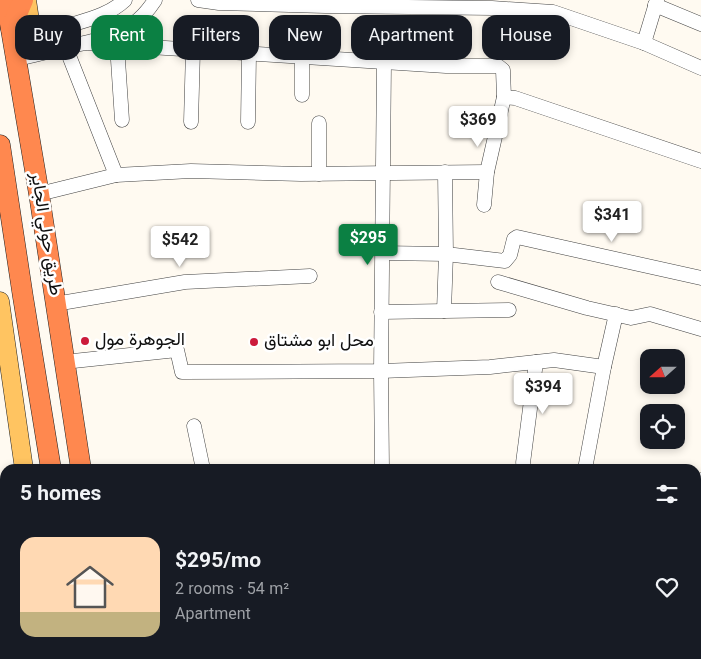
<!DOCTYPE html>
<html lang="en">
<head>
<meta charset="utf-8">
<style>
	:root { --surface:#171b24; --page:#20242c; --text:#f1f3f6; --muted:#9ea1a6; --accent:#0b8043 }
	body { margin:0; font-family:Georgia,Vazirmatn,serif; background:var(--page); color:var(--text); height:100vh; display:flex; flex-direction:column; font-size:19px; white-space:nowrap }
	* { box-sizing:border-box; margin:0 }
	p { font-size:16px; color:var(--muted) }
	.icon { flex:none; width:28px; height:28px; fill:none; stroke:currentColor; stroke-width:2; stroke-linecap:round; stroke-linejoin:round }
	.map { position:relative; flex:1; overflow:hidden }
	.panel { position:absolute; left:0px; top:464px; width:701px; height:196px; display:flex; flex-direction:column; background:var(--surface); border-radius:15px 15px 0 0; box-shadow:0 2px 8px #0003 }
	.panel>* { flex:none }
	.guide { position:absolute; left:15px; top:15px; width:671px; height:45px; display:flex; gap:10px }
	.needle { width:32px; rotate:249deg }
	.fabs { position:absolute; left:640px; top:349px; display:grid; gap:10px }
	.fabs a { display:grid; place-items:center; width:45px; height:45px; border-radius:10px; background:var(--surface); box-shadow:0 2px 8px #0003; font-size:25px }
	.price { position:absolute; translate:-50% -42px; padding:0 11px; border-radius:5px; background:#fff; color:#222; font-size:16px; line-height:32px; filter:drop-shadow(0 1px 2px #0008) }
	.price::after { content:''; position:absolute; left:50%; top:30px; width:15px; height:11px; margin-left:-8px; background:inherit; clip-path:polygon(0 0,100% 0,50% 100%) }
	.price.current { background:var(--accent); color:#fff }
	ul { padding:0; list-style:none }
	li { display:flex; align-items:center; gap:15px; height:125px; padding:0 20px }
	li span { display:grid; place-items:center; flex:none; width:140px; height:100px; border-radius:15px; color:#555 }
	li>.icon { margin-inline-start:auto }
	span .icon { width:60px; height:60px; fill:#fffc; stroke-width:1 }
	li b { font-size:21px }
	h2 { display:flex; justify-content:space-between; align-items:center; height:60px; padding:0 20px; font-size:21px }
	.pill { padding:0 18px; border-radius:15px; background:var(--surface); box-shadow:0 2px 8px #0003; font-size:18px; line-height:45px }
	.pill.current { background:var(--accent); color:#fff }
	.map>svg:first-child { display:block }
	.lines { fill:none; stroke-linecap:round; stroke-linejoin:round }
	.minor-casing { stroke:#424242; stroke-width:15 }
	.major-casing { stroke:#202020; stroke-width:19 }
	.highway-casing { stroke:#202020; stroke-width:21 }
	.minor { stroke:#fff; stroke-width:14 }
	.major { stroke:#ffc461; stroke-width:18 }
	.highway { stroke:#ff884f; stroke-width:20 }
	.poi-dot { fill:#cc1b3b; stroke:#fff; stroke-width:2 }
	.labels { text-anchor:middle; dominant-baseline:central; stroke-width:5; stroke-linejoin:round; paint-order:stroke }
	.street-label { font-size:18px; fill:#0f0f0f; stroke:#fff }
	.poi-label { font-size:18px; fill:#0f0f0f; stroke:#fff; text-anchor:start }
</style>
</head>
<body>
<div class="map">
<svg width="701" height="659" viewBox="0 0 701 659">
	<rect width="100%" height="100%" fill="#fffaf1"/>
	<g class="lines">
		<defs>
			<g id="minor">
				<polyline points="198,0 219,3 325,6 492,8 553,12 644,43 701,68"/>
				<polyline points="655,5 701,24"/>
				<path d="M12,39C34,34 55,29 77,23C94,18 111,13 125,0"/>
				<polyline points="87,43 446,66 498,66 503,70 504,97 515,98 701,161"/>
				<polyline points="644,43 657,0"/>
				<polyline points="117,45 122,120"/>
				<polyline points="66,48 116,175"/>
				<path d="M16,59C36,55 56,50 76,45C97,40 117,36 134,23C143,17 149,9 155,0"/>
				<polyline points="302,95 302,57"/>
				<polyline points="191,122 193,50"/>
				<polyline points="248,122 249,54"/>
				<polyline points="319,174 319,123"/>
				<polyline points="39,194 116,175 191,171 301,174 487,172"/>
				<polyline points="484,205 487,172 504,97"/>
				<polyline points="382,253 446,254 505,261 510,255 514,239 517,237 701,278"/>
				<polyline points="498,282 587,308 631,318 650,314 701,329"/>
				<polyline points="55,304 185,282 310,276"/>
				<polyline points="444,311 446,254 445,172"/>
				<polyline points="381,312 509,310"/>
				<polyline points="64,362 177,350 182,372 381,371 490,367 554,360 604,367"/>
				<polyline points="194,426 203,469"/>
				<polyline points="523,463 536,362"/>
				<polyline points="382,469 381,371 384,63"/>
				<polyline points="585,469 604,367 616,314"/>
				<polyline points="696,481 701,480"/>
				<polyline points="696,506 701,506"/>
				<polyline points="448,659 448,655"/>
			</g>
			<g id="major">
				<polyline points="27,0 32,34"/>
				<polyline points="0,301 24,469"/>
			</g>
			<g id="highway">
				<polyline points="6,0 39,194 81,469"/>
				<polyline points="11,28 23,0"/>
				<polyline points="0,145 23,297 51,469"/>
				<polyline points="80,655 81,659"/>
				<polyline points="112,655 113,659"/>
			</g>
		</defs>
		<use href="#minor" class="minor-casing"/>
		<use href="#major" class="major-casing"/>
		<use href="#highway" class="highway-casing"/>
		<use href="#minor" class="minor"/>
		<use href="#major" class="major"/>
		<use href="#highway" class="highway"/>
	</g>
	<g class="poi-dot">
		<circle cx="85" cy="341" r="5"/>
		<circle cx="254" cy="342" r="5"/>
	</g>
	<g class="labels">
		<g class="street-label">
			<text transform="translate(45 234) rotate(81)">طريق حولي الجاير</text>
		</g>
		<g class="poi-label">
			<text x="95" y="341">الجوهرة مول</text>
			<text x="264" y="342">محل ابو مشتاق</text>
		</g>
	</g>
</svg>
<div class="fabs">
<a><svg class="needle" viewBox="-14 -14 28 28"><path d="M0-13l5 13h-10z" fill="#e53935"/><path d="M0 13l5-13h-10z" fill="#9ea1a6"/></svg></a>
<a><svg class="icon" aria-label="locate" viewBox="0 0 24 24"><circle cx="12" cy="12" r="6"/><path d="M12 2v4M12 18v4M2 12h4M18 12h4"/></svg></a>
</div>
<b class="price" style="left:478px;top:148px">$369</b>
<b class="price" style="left:612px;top:243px">$341</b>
<b class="price current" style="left:368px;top:266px">$295</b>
<b class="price" style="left:180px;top:268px">$542</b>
<b class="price" style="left:543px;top:415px">$394</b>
<div class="guide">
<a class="pill">Buy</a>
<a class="pill current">Rent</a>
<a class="pill">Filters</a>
<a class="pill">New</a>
<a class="pill">Apartment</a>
<a class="pill">House</a>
</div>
<section class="panel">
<h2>5 homes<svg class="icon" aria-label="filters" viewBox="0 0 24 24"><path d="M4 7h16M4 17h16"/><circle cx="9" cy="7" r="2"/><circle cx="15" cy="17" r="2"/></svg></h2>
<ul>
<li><span style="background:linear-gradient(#ffd9b3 75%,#c2b280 0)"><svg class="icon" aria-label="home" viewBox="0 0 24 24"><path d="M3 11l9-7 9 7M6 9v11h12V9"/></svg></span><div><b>$295/mo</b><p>2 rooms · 54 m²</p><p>Apartment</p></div><svg class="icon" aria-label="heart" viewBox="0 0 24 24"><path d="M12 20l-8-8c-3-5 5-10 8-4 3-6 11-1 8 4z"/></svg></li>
</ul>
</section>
</div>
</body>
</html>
